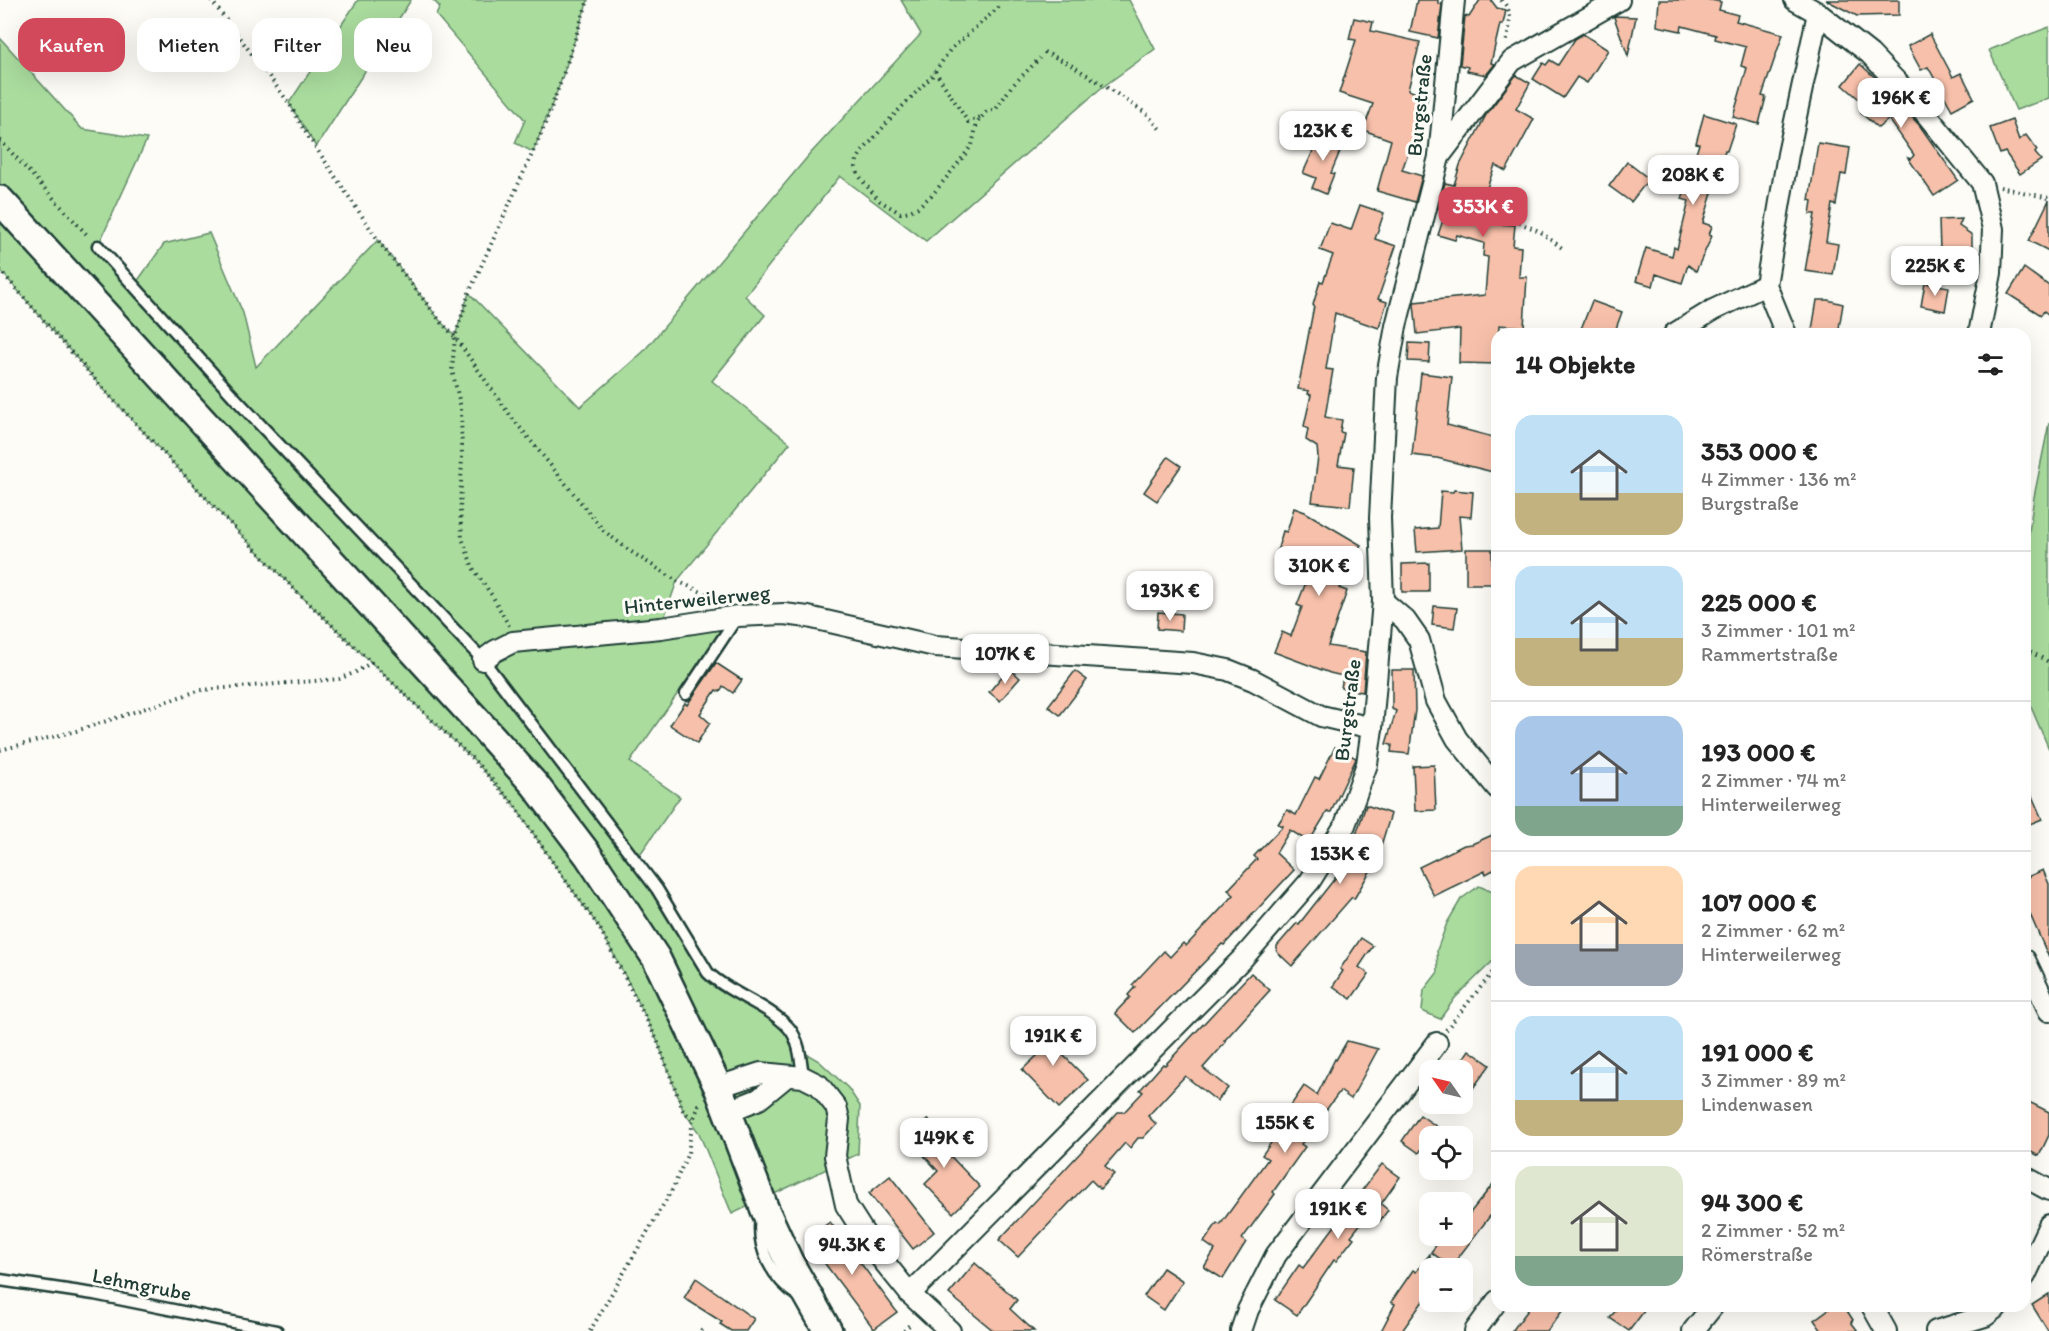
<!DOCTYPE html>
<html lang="de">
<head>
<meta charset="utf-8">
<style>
	:root { --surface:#fff; --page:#f2f2f2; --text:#222; --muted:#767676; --line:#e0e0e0; --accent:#d1495b }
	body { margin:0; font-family:Itim,sans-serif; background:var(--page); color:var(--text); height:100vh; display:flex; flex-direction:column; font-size:22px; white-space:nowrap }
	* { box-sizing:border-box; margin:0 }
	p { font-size:20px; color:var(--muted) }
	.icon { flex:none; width:33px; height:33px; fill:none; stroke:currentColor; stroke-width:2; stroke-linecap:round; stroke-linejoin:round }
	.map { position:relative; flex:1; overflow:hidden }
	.side { position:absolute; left:1491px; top:328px; width:540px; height:984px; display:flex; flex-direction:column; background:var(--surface); border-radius:18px; box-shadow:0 6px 24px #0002 }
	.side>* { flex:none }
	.guide { position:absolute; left:18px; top:18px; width:570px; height:54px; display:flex; gap:12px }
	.needle { width:39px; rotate:304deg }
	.tools { position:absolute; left:1419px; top:1060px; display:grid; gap:12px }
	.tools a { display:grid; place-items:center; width:54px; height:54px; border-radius:12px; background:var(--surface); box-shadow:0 6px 24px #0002; font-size:30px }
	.price { position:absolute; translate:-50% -51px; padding:0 14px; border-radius:12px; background:#fff; color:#222; font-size:20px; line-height:39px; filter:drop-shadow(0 2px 3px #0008) }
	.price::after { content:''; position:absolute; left:50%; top:36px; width:18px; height:14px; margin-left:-9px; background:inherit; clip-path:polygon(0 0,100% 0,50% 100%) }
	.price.selected { background:var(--accent); color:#fff }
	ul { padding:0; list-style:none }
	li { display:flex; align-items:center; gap:18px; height:150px; padding:0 24px }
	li+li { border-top:2px solid var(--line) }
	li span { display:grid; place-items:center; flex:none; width:168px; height:120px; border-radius:18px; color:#555 }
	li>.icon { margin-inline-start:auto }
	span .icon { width:72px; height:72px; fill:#fffc; stroke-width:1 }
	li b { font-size:26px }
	h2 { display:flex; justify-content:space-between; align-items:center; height:72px; padding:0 24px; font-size:26px }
	.tag { padding:0 21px; border-radius:18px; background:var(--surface); box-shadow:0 6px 24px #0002; font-size:21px; line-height:54px }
	.tag.selected { background:var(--accent); color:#fff }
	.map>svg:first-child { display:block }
	.green { fill:#aadc9e; stroke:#648c69; stroke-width:1.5 }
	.building { fill:#f7c0aa; stroke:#1f3d34; stroke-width:1.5 }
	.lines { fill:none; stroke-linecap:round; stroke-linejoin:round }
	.service-casing { stroke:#1f3d34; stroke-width:15 }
	.minor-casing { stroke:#1f3d34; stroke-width:24 }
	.secondary-casing { stroke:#1f3d34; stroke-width:32 }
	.path { stroke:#1f3d34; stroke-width:4; stroke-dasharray:1.5 4.5; stroke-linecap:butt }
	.service { stroke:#fdfcf7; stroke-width:10 }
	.minor { stroke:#fdfcf7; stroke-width:20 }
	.secondary { stroke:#fdfcf7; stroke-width:27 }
	.labels { text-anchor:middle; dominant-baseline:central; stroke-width:6; stroke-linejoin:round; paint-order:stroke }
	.street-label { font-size:21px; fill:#1f3d34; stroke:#fdfcf7 }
</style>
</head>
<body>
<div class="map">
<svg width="2049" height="1331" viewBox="0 0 2049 1331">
	<rect width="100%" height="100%" fill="#fdfcf7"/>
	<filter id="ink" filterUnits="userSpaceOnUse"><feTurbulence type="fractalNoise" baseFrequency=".0167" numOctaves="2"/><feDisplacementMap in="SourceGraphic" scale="12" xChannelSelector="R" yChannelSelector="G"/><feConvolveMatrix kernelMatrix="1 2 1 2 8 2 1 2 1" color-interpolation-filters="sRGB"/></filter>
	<g filter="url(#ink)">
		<g class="green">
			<polygon points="358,0 411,0 316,147 289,103"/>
			<polygon points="433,0 588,0 560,84 533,152 515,143 525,120 436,15 440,7"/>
			<polygon points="901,0 1129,0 1155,49 1100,89 926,241 840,176 745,296 765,315 712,381 790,443 677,581 661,627 731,617 630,762 680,797 636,860 708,973 775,1017 798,1049 819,1061 848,1088 860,1106 858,1154 732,1214 699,1133 683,1110 657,1040 629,983 599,927 556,867 512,802 474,760 297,592 222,515 106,392 0,270 0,38 82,129 147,139 98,246 134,286 164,244 209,233 243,313 256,367 378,240 441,322 455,336 469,293 580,407 643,352 810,154 921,34"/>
			<polygon points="2049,27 2049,98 2016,110 1989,50"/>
			<polygon points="2049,423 2049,749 2025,693 2025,559 2034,497"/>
			<polygon points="1479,886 1495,893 1497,898 1497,957 1455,998 1440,1019 1422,1011 1424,990 1438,972 1437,950 1447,923 1461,899"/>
		</g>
		<g class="building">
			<polygon points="1417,0 1438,0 1438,4 1442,4 1438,38 1410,32"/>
			<polygon points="1480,0 1491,0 1497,8 1506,10 1503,24 1500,24 1491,63 1495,64 1486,75 1467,71 1468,67 1460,65 1465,16 1469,17"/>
			<polygon points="1659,0 1711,0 1721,2 1719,10 1738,15 1736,21 1783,34 1762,96 1766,97 1759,124 1733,117 1747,68 1741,66 1746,47 1715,39 1716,35 1682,26 1681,31 1657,26"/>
			<polygon points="1826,0 1899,0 1899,15 1857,16"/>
			<polygon points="1614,16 1636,17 1628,56 1614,17"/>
			<polygon points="1354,18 1373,22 1371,31 1420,42 1408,90 1428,97 1402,170 1422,176 1415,202 1377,191 1391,140 1363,130 1373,104 1339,93 1356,40 1349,39"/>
			<polygon points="1583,34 1608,50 1587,83 1577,77 1563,98 1533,79 1543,63 1546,65 1550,60 1558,65 1575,39"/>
			<polygon points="1930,34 1953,77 1961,73 1974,98 1952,110 1928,67 1921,70 1908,46"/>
			<polygon points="1860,64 1881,83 1920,126 1958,180 1934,196 1908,158 1911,159 1914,155 1889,119 1878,128 1861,113 1868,107 1843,85"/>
			<polygon points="1516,75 1530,83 1516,109 1534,119 1506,171 1495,165 1487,188 1481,223 1515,225 1513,246 1521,247 1519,277 1527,277 1524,327 1499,325 1497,364 1459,363 1460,329 1417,334 1414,304 1414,302 1485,295 1488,257 1483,256 1484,243 1457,235 1455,240 1438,235 1446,211 1438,208 1445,183 1454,185 1460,165 1486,115"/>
			<polygon points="1704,114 1736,124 1727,151 1725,150 1703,223 1712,226 1709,235 1712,236 1696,271 1688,265 1682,283 1656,274 1653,286 1636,281 1646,248 1672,256 1674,247 1677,249 1689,201 1682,199 1699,144 1696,143"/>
			<polygon points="2012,120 2019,140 2026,135 2037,150 2035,153 2041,160 2020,174 2005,152 2000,154 1990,128"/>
			<polygon points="1319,135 1343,144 1331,173 1334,174 1326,194 1312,188 1316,178 1303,173 1313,151 1309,149 1315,136 1318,137"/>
			<polygon points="1818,143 1850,148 1846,175 1841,174 1836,205 1832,204 1826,242 1838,244 1833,275 1805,271 1815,214 1810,214 1812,201 1809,200"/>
			<polygon points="1627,162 1649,179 1631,202 1609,186"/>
			<polygon points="2049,200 2049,251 2029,241"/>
			<polygon points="1360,205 1384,213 1375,239 1396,246 1378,299 1387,302 1379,328 1335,313 1326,369 1333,370 1325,417 1342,420 1340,432 1344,433 1338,465 1354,467 1350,506 1312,502 1318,457 1317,447 1306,440 1308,429 1304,426 1311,395 1308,394 1309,391 1298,389 1314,306 1313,305 1320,281 1323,282 1333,255 1320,250 1330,223 1351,230"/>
			<polygon points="1962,219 1959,226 1972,235 1972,250 1962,251 1957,259 1952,251 1940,251 1939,220"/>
			<polygon points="2024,268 2049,286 2049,315 2044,311 2041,315 2008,294"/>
			<polygon points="1925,283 1949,287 1945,311 1921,306"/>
			<polygon points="1817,300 1828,300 1843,304 1838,334 1812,330"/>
			<polygon points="1592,301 1622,312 1614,334 1579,334"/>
			<polygon points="1409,343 1430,344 1429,362 1408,361"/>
			<polygon points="1421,373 1452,377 1447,425 1497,438 1497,473 1437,458 1412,455"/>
			<polygon points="1168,457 1181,466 1157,501 1144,492"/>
			<polygon points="1454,490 1473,492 1471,517 1459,516 1462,549 1417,552 1415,530 1438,528 1441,491 1453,492"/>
			<polygon points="1294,508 1305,512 1361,545 1356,552 1359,555 1339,588 1347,591 1328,646 1366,652 1363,692 1341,688 1343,676 1330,673 1274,652 1282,632 1291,636 1302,607 1297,605 1307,580 1282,572 1283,567 1275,565 1278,556 1276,555 1283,531 1287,532"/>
			<rect x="1466" y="549" width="26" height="35"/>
			<polygon points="1429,563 1429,592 1402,592 1402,564"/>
			<polygon points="1434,606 1457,608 1454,628 1432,625"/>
			<polygon points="1158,612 1182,614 1181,631 1157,629"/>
			<polygon points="716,663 742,680 733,693 723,686 720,692 716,690 700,714 710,723 697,743 670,725 685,703 687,705"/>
			<polygon points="1009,668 1020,678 1000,701 989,692"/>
			<polygon points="1392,670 1414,670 1415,710 1409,754 1391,752 1392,745 1386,744 1396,711 1392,709"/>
			<polygon points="1075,671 1087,680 1060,715 1048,706"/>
			<polygon points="1335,747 1356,758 1355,761 1331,812 1327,812 1309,842 1290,830 1276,853 1294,870 1224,945 1222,944 1135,1033 1115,1013 1130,997 1128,995 1135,987 1132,985 1164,951 1170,957 1183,943 1186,946 1234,895 1228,890 1257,859 1254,856 1283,826 1278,824 1287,810 1296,815 1315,777 1319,779"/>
			<polygon points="1434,765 1436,810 1415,811 1413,766"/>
			<polygon points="2025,780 2042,819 2025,826"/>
			<polygon points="1366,805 1391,814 1376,861 1354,899 1352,897 1292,966 1277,952 1277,946 1297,923 1299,924 1343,868 1341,867 1346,858 1352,836 1354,834 1356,835"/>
			<polygon points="1497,833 1497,868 1486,874 1485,871 1434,896 1419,867 1464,845 1472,844"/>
			<polygon points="2043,870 2049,884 2049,958 2029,912 2025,914 2025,878"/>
			<polygon points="1361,938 1373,946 1359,967 1369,974 1351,999 1333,986 1343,971 1340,969"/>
			<polygon points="1251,973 1270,990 1224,1041 1226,1042 1203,1068 1228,1088 1217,1101 1185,1076 1148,1116 1156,1124 1143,1138 1138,1138 1130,1148 1125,1143 1105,1166 1114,1174 1100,1189 1091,1180 1018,1257 999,1240 1108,1123 1118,1112 1124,1112 1143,1092 1140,1090 1163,1064 1165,1065"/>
			<polygon points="1043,1019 1061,1032 1052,1044 1088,1080 1059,1108 1022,1070 1042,1051 1027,1040"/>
			<polygon points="1347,1041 1378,1049 1351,1099 1340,1091 1301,1144 1305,1147 1273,1192 1275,1194 1242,1239 1246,1242 1223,1279 1204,1267 1215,1250 1204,1242 1217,1223 1220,1225 1268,1159 1262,1155 1292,1114 1287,1111 1304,1086 1317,1095 1335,1059 1336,1060"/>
			<polygon points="1469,1050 1490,1065 1462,1103 1464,1064 1461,1062"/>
			<polygon points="2025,1100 2049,1112 2049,1135 2039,1156 2025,1149"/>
			<polygon points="1420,1115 1452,1137 1430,1137 1419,1153 1402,1141"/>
			<polygon points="928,1119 943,1136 937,1142 980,1187 953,1213 925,1184 938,1171 908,1138"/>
			<polygon points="1382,1164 1400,1177 1381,1204 1388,1210 1380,1221 1369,1213 1351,1236 1354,1238 1336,1261 1334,1260 1297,1315 1275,1300 1299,1265 1303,1268"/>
			<polygon points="890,1176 934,1232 913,1249 869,1193"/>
			<polygon points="1497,1179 1497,1222 1490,1216 1451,1267 1431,1252 1443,1236 1462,1236 1462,1223"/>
			<polygon points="830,1222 897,1312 874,1329 814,1249 809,1237"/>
			<polygon points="1430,1254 1430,1291 1402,1331 1381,1331 1395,1304 1391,1302 1413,1270 1416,1272"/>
			<polygon points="975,1263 1017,1300 1010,1309 1034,1331 994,1331 949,1294"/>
			<polygon points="1163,1268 1183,1281 1164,1310 1144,1296"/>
			<polygon points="696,1278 754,1319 746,1331 731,1331 720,1324 722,1322 684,1298"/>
			<polygon points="2049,1294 2049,1331 2048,1331 2032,1305"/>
			<polygon points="1531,1306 1566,1306 1547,1331 1512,1331"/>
			<polygon points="1619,1306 1648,1306 1629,1331 1610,1318"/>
			<polygon points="1833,1306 1844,1306 1853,1320 1851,1322 1858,1331 1822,1331 1814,1320"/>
		</g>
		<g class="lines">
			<defs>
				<g id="service">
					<path d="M98,246L234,397L483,660L657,889L708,973C731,995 767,1004 789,1028C800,1041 801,1062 803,1077"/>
					<polyline points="686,694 737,617"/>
					<path d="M761,1217C756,1249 773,1280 800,1297"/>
					<polyline points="0,1280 94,1294 277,1331"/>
				</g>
				<g id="minor">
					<polyline points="1795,0 1818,13 1870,54 1917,103 1982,183 1993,229 1991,273 1979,334"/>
					<polyline points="1439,157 1512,61 1619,0"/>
					<polyline points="1674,334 1713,310 1766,285"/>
					<polyline points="1786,334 1766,285 1788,154 1818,13"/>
					<polyline points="1383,601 1405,620 1419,640 1436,701 1457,739 1497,788"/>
					<polyline points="483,660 495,651 513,642 661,628 738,616 784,614 808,617 935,646 1193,663 1228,670 1253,680 1321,716 1372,728"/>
					<polyline points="2025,960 2049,1011"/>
					<polyline points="718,1087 761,1073 803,1077 819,1085 836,1107 839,1119 835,1156 846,1205 876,1252 910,1294 950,1331"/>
					<polyline points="729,1111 759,1099 787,1076"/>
					<polyline points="2025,1177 2049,1190"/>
					<polyline points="2025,1276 2049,1225"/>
					<polyline points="910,1294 1244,957 1310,881 1345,825 1367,764 1372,728 1383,601 1380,518 1387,377 1396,326 1439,157 1454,0"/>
					<polyline points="1872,1306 1886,1331"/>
					<polyline points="1241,1331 1248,1310 1276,1255 1437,1043"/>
					<polyline points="1475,1331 1497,1301"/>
					<polyline points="1693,1331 1713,1306"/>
					<polyline points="1936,1331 1985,1316 1998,1306"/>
				</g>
				<polyline id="secondary" points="0,200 473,716 535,785 588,855 656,958 718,1087 765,1210 789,1262 828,1331"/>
			</defs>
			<use href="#service" class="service-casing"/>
			<use href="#minor" class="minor-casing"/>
			<use href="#secondary" class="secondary-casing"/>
			<g class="path">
				<polyline points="211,0 289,103 304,130 382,246 441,322 455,337 509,414 604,531 630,551 677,581 720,600"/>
				<path d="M1501,0C1515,12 1509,28 1506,44"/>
				<polyline points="999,7 950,50 932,76 891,118 862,152 857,160 856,167 858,174 865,184 880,201 900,213 910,211 918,207 933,194 960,161 972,145 977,123 986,112 996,109 1011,87 1040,58"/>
				<polyline points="1044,52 1066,62 1105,86 1147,114 1160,129"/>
				<polyline points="935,71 968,122 983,116"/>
				<polyline points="0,140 89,237"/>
				<polyline points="2000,187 2049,198"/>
				<polyline points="1447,193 1539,231 1562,248"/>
				<polyline points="0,270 106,392 222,515 297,592 474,760 512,802 556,867 599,927 657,1040 683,1110 693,1120 699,1105 702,1104"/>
				<polyline points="509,626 493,597 473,568 462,538 460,510 462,455 461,408 452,370 455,337 469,293 542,132 560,84 588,0"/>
				<polyline points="2025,649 2049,662"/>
				<polyline points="0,750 76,731 201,690 339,679 356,672 372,662"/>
				<polyline points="1446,1030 1497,967"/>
				<polyline points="590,1331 673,1188 688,1153 693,1120"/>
				<polyline points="701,1331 704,1326"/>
				<polyline points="904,1331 912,1322"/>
			</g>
			<use href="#service" class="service"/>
			<use href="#minor" class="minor"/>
			<use href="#secondary" class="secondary"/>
		</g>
	</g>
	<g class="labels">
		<g class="street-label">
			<text transform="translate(1419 105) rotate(-84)">Burgstraße</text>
			<text transform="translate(697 599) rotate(-6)">Hinterweilerweg</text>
			<text transform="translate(1347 710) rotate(-83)">Burgstraße</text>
			<text transform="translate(142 1284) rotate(11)">Lehmgrube</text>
		</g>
	</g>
</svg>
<div class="tools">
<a><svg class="needle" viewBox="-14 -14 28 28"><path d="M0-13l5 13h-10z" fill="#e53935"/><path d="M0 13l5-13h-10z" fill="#767676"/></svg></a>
<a><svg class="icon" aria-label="locate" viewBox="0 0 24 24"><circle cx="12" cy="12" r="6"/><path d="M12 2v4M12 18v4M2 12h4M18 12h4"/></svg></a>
<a>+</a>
<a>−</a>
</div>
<b class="price" style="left:1901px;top:129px">196K €</b>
<b class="price" style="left:1323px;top:162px">123K €</b>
<b class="price" style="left:1693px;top:206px">208K €</b>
<b class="price selected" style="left:1483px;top:238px">353K €</b>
<b class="price" style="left:1935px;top:297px">225K €</b>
<b class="price" style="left:1319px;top:597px">310K €</b>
<b class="price" style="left:1170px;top:622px">193K €</b>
<b class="price" style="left:1005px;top:685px">107K €</b>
<b class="price" style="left:1340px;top:885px">153K €</b>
<b class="price" style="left:1053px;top:1067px">191K €</b>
<b class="price" style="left:1285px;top:1154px">155K €</b>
<b class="price" style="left:944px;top:1169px">149K €</b>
<b class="price" style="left:1338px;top:1240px">191K €</b>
<b class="price" style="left:852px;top:1276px">94.3K €</b>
<div class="guide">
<a class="tag selected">Kaufen</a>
<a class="tag">Mieten</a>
<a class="tag">Filter</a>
<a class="tag">Neu</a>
</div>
<section class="side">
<h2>14 Objekte<svg class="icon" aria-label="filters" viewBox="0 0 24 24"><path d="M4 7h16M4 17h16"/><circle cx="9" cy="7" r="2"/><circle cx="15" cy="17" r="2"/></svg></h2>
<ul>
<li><span style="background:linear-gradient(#bfe0f5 65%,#c2b280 0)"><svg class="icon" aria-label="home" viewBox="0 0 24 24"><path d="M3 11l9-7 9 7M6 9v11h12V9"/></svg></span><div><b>353 000 €</b><p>4 Zimmer · 136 m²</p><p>Burgstraße</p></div></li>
<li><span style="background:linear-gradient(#bfe0f5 60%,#c2b280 0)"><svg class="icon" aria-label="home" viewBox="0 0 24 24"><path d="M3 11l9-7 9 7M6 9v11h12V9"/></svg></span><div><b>225 000 €</b><p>3 Zimmer · 101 m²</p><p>Rammertstraße</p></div></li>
<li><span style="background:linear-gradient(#a9c7e8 75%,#7fa58c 0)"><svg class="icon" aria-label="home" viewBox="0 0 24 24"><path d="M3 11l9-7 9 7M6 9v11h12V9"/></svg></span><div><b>193 000 €</b><p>2 Zimmer · 74 m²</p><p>Hinterweilerweg</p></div></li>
<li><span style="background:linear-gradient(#ffd9b3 65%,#9aa5b1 0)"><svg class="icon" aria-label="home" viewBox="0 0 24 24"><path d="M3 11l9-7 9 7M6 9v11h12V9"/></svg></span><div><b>107 000 €</b><p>2 Zimmer · 62 m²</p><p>Hinterweilerweg</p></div></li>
<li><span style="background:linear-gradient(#bfe0f5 70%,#c2b280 0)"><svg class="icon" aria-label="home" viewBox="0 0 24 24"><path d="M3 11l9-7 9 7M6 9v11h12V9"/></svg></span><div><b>191 000 €</b><p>3 Zimmer · 89 m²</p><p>Lindenwasen</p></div></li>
<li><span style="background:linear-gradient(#dfe7d0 75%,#7fa58c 0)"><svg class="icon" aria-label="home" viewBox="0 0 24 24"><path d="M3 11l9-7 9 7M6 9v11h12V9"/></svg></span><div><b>94 300 €</b><p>2 Zimmer · 52 m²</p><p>Römerstraße</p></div></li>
</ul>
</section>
</div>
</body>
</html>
